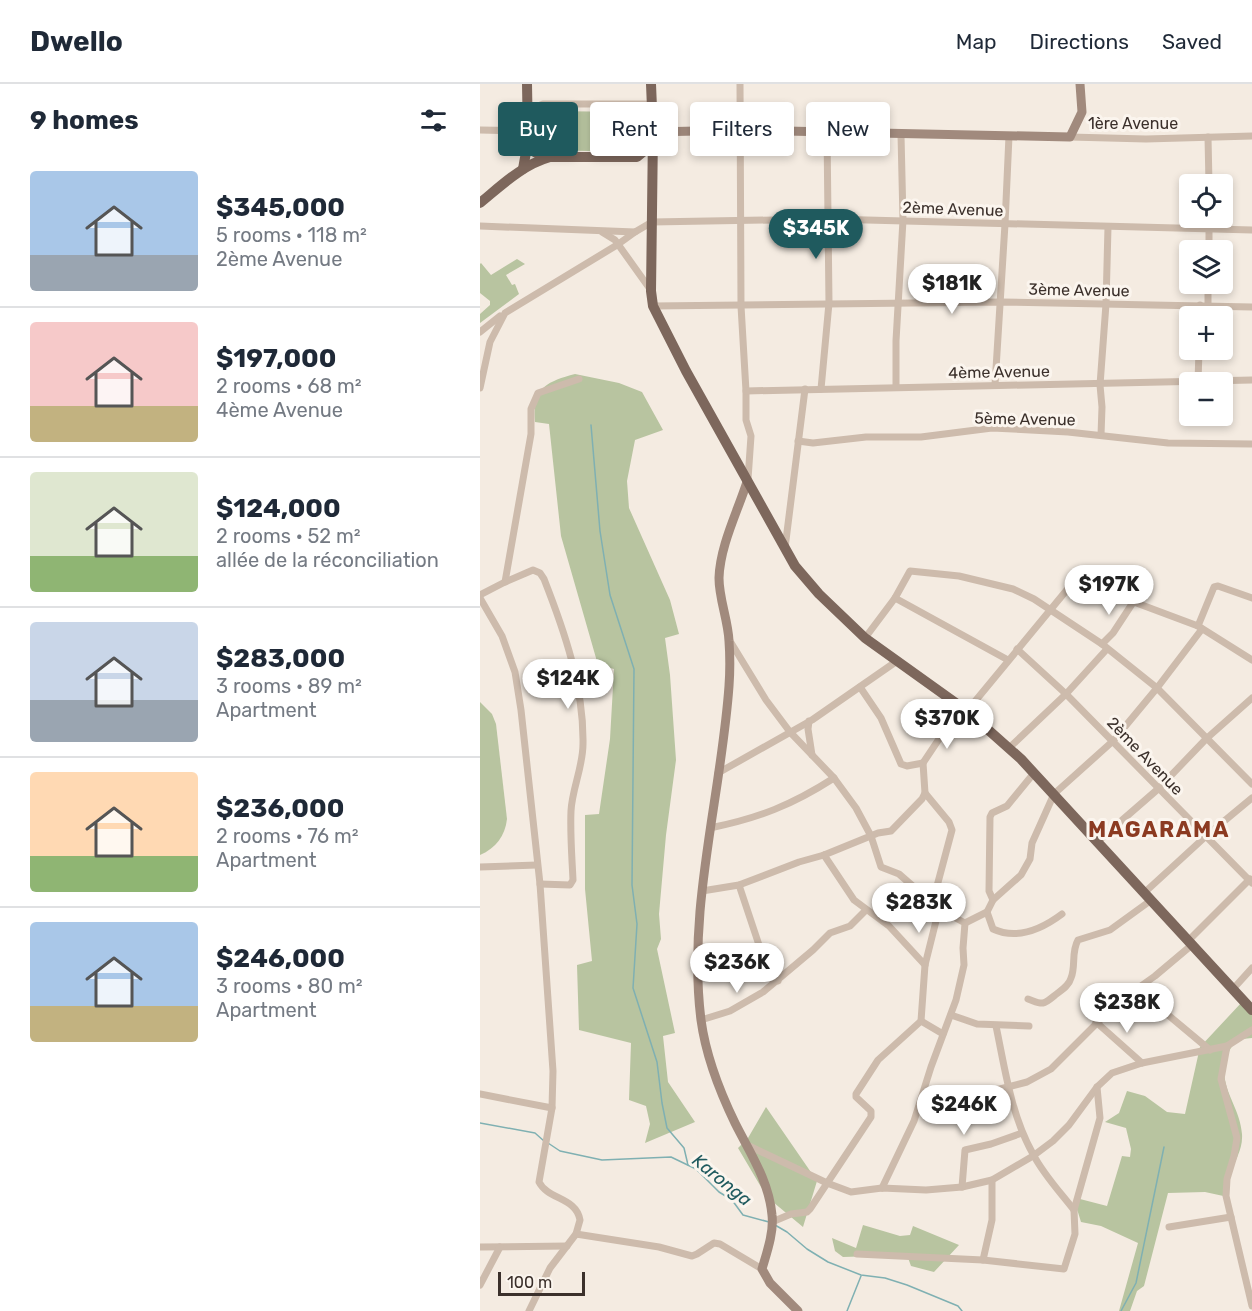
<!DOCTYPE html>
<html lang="en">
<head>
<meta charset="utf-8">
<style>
	:root { --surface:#fff; --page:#f6f6f7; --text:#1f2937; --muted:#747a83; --line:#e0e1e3; --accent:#1f5a5e }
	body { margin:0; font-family:Rubik,sans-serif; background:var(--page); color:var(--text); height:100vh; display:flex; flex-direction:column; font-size:22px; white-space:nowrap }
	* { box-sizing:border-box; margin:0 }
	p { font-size:20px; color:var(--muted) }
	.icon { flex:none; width:33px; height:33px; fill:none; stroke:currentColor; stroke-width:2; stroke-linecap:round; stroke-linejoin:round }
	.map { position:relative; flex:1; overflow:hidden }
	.sheet { display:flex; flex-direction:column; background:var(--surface); width:480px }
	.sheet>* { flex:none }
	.guide { position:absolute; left:18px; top:18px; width:570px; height:54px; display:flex; gap:12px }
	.buttons { position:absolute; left:699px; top:90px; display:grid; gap:12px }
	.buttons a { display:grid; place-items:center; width:54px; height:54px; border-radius:6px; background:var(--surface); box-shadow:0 3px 9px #0003; font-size:30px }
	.scale { position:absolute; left:18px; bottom:15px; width:87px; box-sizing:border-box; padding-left:6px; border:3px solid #3b302b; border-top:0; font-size:16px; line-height:21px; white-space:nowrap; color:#3b302b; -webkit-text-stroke:4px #fbf5ee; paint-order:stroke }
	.price { position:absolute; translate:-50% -51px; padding:0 14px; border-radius:21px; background:#fff; color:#222; font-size:20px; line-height:39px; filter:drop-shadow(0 2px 3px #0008) }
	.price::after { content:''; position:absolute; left:50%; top:36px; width:18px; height:14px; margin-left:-9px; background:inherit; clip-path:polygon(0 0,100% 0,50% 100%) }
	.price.selected { background:var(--accent); color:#fff }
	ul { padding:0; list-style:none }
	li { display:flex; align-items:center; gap:18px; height:150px; padding:0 30px }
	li+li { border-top:2px solid var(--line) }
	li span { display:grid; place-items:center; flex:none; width:168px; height:120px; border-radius:6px; color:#555 }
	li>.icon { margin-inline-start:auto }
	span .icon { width:72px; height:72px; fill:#fffc; stroke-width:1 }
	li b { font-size:26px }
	h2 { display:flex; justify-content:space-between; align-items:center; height:72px; padding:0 30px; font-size:26px }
	.chip { padding:0 21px; border-radius:6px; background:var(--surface); box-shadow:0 3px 9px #0003; font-size:21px; line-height:54px }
	.chip.selected { background:var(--accent); color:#fff }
	header { display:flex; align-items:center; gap:36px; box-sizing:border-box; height:84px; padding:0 30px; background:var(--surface); border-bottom:2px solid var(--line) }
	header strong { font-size:28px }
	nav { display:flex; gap:33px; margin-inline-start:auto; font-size:21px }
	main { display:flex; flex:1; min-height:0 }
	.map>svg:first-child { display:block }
	.green { fill:#b8c4a0 }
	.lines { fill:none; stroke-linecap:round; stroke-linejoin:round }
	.stream { stroke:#7fb0b2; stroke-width:1.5 }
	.street { stroke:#cdbbac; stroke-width:7 }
	.secondary { stroke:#a18a7d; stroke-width:9 }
	.primary { stroke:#7d675c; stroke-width:10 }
	.labels { text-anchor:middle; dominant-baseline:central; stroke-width:6; stroke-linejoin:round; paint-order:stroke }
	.street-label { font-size:16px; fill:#3b302b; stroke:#fbf5ee }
	.water-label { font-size:18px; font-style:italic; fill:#1f5a5e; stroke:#fbf5ee }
	.district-label { font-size:22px; font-weight:bold; letter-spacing:1.5px; fill:#8c3b22; stroke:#fbf5ee }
</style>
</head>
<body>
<header>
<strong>Dwello</strong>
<nav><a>Map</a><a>Directions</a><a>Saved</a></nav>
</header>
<main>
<section class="sheet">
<h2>9 homes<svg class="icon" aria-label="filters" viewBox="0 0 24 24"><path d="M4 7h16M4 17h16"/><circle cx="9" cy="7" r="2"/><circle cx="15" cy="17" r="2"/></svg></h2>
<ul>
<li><span style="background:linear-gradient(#a9c7e8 70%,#9aa5b1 0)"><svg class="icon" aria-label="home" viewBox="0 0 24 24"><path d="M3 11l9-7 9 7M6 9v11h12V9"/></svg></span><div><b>$345,000</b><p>5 rooms · 118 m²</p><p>2ème Avenue</p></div></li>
<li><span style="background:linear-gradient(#f6c9c9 70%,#c2b280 0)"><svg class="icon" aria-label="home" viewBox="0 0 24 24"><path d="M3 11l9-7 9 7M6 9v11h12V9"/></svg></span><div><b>$197,000</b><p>2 rooms · 68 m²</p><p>4ème Avenue</p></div></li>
<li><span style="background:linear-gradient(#dfe7d0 70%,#8fb573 0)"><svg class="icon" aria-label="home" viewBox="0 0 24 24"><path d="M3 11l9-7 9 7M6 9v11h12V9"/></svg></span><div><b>$124,000</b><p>2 rooms · 52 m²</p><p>allée de la réconciliation</p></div></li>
<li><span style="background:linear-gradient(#c9d6e8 65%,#9aa5b1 0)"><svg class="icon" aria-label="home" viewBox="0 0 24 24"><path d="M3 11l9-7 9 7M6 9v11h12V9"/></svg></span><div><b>$283,000</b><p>3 rooms · 89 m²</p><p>Apartment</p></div></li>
<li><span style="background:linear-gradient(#ffd9b3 70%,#8fb573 0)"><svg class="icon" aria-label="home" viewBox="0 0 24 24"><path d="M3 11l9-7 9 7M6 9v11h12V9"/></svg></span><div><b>$236,000</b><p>2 rooms · 76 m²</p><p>Apartment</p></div></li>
<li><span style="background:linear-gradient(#a9c7e8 70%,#c2b280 0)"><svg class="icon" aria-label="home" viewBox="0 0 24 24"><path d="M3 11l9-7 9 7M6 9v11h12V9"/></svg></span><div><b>$246,000</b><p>3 rooms · 80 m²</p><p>Apartment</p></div></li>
</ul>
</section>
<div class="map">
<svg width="772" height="1227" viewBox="0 0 772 1227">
	<rect width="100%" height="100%" fill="#f4ebe1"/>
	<g class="green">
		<path d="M61,27L159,28C173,37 169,64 153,68L63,66C49,60 48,34 61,27Z"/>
		<polygon points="37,175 45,180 26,191 32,201 35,200 39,210 0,239 0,230 10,221 10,217 0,209 0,180 1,179 11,191"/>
		<path d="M95,290L139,299L162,308L183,346L155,356L147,397L149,424L190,516L199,550L185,554L190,591L196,676L186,751L179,830L181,855L177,865L195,949L183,952L188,998L215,1038L165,1059L170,1040L166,1022L149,1016L151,959L99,946L97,881L112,877L105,805V731L119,730L130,655L134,585L118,581L81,452L69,340L55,338C52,305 65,298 95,290Z"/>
		<path d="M0,618L12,630L16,640L27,735C25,752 16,764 0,771Z"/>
		<path d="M762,918L772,930V954C758,955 754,957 748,970C735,1001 760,1020 762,1050C763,1066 755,1075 751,1089C749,1097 749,1105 748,1113L725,1108L688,1109L664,1202L657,1207L650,1227H639L658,1159L621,1142L601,1138L597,1125L600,1115L627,1122L642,1072L650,1073L651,1065L646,1044L625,1038L639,1029L647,1007L665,1012L687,1028L705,1030L720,963Z"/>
		<polygon points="286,1023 337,1097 323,1143 287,1113 258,1064 268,1054"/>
		<polygon points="383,1141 420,1152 430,1151 433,1142 479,1161 454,1188 431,1182 427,1171 363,1173 355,1167 352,1154 376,1164"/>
	</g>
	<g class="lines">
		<g class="stream">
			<polyline points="111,341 120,447 130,511 154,585 152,801 157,840 153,904 177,978 182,1019 187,1044 204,1064 208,1081"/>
			<polyline points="0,1039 55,1049 64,1057"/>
			<polyline points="68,1059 80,1067 122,1076 191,1073 216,1085 239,1108 252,1116 263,1131 289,1138"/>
			<polyline points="295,1141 307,1148 327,1165 348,1178 381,1191 405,1194 427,1201 478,1222 482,1227"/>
			<polyline points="367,1227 381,1192"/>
			<polyline points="641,1227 656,1199 684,1063"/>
		</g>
		<g class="street">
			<polyline points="260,0 261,222 266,307 266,336 271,352 268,395"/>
			<polyline points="49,31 53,24 63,20 170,20"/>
			<polyline points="0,46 48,47"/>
			<polyline points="590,53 666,55 772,52"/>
			<polyline points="728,53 729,100"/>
			<polyline points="0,142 155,148 172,138 349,135 772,146"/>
			<polyline points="122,148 135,156 170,205"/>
			<polyline points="729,166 729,134"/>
			<polyline points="728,221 728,200"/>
			<polyline points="173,222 521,218 772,223"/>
			<polyline points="720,232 720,221"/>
			<polyline points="0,248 20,232"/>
			<polyline points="718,298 719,266"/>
			<polyline points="515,301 525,140 529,52"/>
			<polyline points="416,303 416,257 423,136 421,51"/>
			<polyline points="0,304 10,258 25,229 137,161 155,148"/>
			<polyline points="341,305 349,219 347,48"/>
			<path d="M266,307C435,302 603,301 772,296"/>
			<polyline points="621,351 622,323 620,301 626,220 628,143"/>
			<polyline points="318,357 333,359 386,353 441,353 512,344 588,348 688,359 772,360"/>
			<polyline points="305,464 325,305"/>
			<polyline points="25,498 51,350 51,325 58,309 99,295"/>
			<path d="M0,511L25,498L53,486L60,489L64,495C84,546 104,603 103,660C103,683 92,705 91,727C90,750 92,774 93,796L90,801L60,800"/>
			<path d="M0,514L22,552L35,588L41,626L60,800L73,987L72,1024L59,1098C68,1116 96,1113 100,1136L96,1150L70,1184L49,1227"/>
			<polyline points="415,514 528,576"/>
			<polyline points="718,542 734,503 738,502 772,514"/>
			<polyline points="385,554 415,514 430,487 479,492 533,505 554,515 622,560 677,604 772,700"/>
			<polyline points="250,557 286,616 310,648 354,694 376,724 391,752 401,783 419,790 459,825 485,839 483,864 484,881 476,916 451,983 434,1037 402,1104"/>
			<polyline points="622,560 633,549 654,517"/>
			<polyline points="537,565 586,610 772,799"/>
			<polyline points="380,603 401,634 421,680 427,682 443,679"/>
			<polyline points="487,627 595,496 718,542 772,576"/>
			<polyline points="329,637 328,645 332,671"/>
			<polyline points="529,664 586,610 627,565"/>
			<polyline points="238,689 332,636 417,577"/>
			<polyline points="445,709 443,679 467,643 479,621"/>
			<path d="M230,744C279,734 312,721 354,694"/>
			<polyline points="617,758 678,705 726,655 772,614"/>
			<polyline points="344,771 374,816 409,842 445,881"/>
			<polyline points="0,783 57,781"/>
			<polyline points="259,801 279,861 295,887 298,897"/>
			<polyline points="222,807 259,801 319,778 344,771 398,749 411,747 442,715 445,709 469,738 472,746 453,817"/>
			<polyline points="664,809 725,753 772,714"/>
			<polyline points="513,816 541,791 550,775 552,759 574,710 633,657 677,604 722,545"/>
			<path d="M507,828L513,845C537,856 562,845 582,830"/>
			<polyline points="485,839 507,828 513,816 509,807 510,733 512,729 527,722 554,689"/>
			<polyline points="709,856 770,795"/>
			<polyline points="657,905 730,966"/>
			<polyline points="753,905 772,884"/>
			<path d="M548,915C562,920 562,922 574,912C580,907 589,902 591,894C596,882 591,868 598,856L630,846L670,817"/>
			<polyline points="471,931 497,940 549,942"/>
			<polyline points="221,936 250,927 283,908 333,866 350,849 370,842 386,826"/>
			<polyline points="441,937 463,950"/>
			<polyline points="616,938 662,979"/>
			<path d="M516,942C525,985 531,1031 553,1070C563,1090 580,1108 594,1126"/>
			<polyline points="772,946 747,962 741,995 757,1054 754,1072 747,1095 746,1112 772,1222"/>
			<polyline points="0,1010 72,1024"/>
			<polyline points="488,1013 547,998 571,985 637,919 675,892 713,860"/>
			<polyline points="267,1061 347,1099 371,1108 402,1104 446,1106 482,1103 512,1096 553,1072 573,1057 589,1041 617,1003 632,989 662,979 747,962"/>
			<polyline points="482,1103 485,1066 511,1060 542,1049"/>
			<polyline points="292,1138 311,1130 327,1128 330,1125 391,1033 391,1027 376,1013 376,1010 398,976 441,937 445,881 459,825"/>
			<polyline points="689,1143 751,1133"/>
			<polyline points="96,1150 179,1163 212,1172 217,1170 234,1159 240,1160 282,1185"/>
			<polyline points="0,1163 87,1162"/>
			<polyline points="377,1170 503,1176 584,1185 595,1150 594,1126 620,1034 617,1003"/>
			<polyline points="503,1176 512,1136 512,1096"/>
			<polyline points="0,1201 20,1163"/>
		</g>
		<g class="secondary">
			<polyline points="173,48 261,46 590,53 602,28 600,0"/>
			<path d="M267,398C257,429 240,462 239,494C239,515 248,536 249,557C250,571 250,588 249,602C241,714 207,824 221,936C226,973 239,1006 255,1039C270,1069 289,1097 292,1131C294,1148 287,1168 282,1185L290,1199L318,1227"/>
		</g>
		<g class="primary">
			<polyline points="171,0 173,48 171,207 173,222 206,287 315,482 339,510 385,554 487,627 541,675 772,926"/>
			<polyline points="48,57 53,67 64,73 157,73 168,64 172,55"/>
			<polyline points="43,85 48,57 47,0"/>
			<path d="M0,119C22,101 42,81 70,73"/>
		</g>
	</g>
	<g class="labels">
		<g class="street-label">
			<text x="653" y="39">1ère Avenue</text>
			<text transform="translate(473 125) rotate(2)">2ème Avenue</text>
			<text transform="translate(599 206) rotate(1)">3ème Avenue</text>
			<text transform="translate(519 288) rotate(-1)">4ème Avenue</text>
			<text transform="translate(545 335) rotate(1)">5ème Avenue</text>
			<text transform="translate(665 672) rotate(46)">2ème Avenue</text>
		</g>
		<g class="water-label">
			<text transform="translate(242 1096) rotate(39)">Karonga</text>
		</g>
		<g class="district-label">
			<text x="679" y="745">MAGARAMA</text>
		</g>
	</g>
</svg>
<div class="buttons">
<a><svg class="icon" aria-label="locate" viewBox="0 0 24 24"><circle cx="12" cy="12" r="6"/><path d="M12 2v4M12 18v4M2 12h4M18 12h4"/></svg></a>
<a><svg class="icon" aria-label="layers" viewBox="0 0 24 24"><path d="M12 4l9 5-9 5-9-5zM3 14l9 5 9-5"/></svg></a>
<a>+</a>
<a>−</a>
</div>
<div class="scale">100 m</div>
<b class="price selected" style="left:336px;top:176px">$345K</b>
<b class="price" style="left:472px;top:231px">$181K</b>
<b class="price" style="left:629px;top:532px">$197K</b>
<b class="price" style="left:88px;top:626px">$124K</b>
<b class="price" style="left:467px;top:666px">$370K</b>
<b class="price" style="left:439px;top:850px">$283K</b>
<b class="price" style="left:257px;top:910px">$236K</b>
<b class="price" style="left:647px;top:950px">$238K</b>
<b class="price" style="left:484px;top:1052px">$246K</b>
<div class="guide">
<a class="chip selected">Buy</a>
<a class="chip">Rent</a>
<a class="chip">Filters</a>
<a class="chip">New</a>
</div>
</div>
</main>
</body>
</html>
